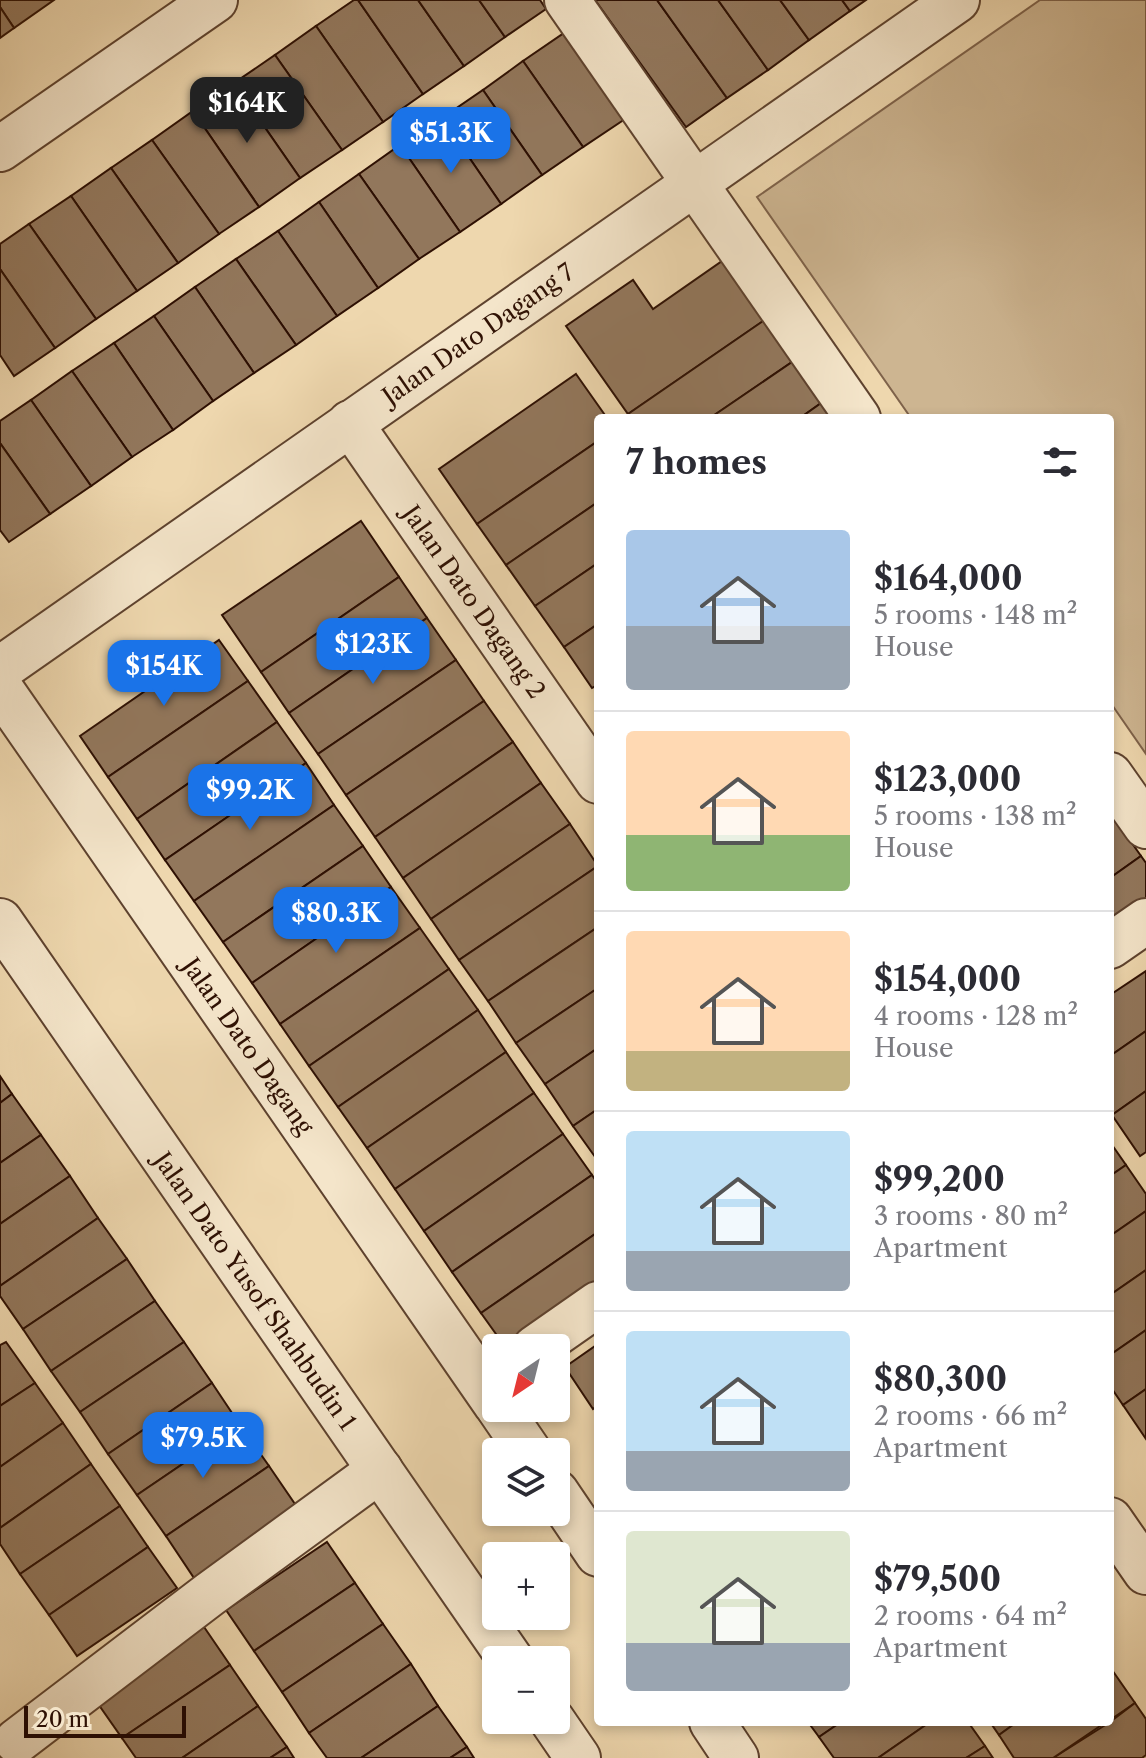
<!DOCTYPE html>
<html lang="en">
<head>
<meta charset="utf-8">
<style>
	:root { --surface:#fff; --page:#f7f7f7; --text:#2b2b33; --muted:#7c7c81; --line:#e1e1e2; --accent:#1a73e8 }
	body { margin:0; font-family:"Libre Caslon Text",serif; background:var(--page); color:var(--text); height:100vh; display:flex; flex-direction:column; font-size:30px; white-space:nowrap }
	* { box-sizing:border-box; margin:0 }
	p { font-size:26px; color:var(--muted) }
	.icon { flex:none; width:44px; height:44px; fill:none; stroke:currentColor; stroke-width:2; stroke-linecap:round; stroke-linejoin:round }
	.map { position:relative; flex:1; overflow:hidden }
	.drawer { position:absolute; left:594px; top:414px; width:520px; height:1312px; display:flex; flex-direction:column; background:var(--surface); border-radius:8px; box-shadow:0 4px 12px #0003 }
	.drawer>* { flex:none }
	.needle { width:52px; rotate:215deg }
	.fabs { position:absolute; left:482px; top:1334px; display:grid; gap:16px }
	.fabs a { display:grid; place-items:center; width:88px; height:88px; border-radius:8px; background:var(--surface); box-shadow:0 4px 12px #0003; font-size:40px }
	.scale { position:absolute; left:24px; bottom:20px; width:162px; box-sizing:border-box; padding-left:8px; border:4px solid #2e1003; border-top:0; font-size:22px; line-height:28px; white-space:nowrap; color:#2e1003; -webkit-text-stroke:6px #f4e5ca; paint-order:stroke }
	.price { position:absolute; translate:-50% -68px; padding:0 18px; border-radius:16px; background:var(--accent); color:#fff; font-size:26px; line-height:52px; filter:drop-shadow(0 2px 4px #0008) }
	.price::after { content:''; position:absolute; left:50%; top:48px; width:24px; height:18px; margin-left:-12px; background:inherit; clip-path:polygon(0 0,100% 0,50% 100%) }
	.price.current { background:#222; color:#fff }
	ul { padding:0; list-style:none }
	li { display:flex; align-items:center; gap:24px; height:200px; padding:0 32px }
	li+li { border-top:2px solid var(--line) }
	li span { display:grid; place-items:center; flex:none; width:224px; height:160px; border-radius:8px; color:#555 }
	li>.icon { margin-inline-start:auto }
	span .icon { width:96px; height:96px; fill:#fffc; stroke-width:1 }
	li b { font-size:34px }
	h2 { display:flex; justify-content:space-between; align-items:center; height:96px; padding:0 32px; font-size:34px }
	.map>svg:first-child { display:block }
	.green { fill:#cdb591; stroke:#7e624a; stroke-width:2 }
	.building { fill:#92775c; stroke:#2e1003; stroke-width:2 }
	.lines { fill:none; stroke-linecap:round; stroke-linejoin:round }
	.minor-casing { stroke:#5e422e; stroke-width:48 }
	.minor { stroke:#f4e5ca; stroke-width:44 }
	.labels { text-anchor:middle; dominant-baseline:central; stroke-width:7; stroke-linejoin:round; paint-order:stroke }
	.street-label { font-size:24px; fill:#2e1003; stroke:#f4e5ca }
</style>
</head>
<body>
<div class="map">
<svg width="1146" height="1758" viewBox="0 0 1146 1758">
	<rect width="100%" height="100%" fill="#eed7ae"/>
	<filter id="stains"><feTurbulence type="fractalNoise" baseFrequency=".0025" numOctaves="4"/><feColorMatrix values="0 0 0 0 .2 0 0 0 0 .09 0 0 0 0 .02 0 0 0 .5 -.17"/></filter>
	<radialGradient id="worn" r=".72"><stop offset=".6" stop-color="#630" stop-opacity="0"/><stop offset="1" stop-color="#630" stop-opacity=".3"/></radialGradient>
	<polygon class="green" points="1040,0 1146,0 1146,754 1110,702 1110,418 911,418 757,197"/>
	<g class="building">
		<polygon points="0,0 54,0 14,28 0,7"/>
		<polygon points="354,0 358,0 423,94 383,122 316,26"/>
		<polygon points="358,0 418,0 464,66 423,94"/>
		<polygon points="418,0 479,0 505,37 464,66"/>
		<polygon points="479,0 540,0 546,9 505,37"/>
		<polygon points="595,0 657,0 727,98 686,127"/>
		<polygon points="657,0 718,0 768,70 727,98"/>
		<polygon points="718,0 780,0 809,40 768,70"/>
		<polygon points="780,0 842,0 850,11 809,40"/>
		<polygon points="842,0 866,0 850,11"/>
		<polygon points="0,7 14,28 0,38"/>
		<polygon points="316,26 383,122 342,150 275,55"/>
		<polygon points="564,33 625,119 583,147 523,61"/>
		<polygon points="275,55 342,150 300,178 234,83"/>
		<polygon points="523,61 583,147 542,175 483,90"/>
		<polygon points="234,83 300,178 259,207 193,111"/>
		<polygon points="483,90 542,175 501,204 442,118"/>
		<polygon points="193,111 259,207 219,234 152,140"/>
		<polygon points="442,118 501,204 460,232 400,145"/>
		<polygon points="152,140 219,234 178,263 111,168"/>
		<polygon points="400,145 460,232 419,259 359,174"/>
		<polygon points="111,168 178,263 137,291 71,196"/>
		<polygon points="359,174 419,259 378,288 319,202"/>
		<polygon points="71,196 137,291 96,319 29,224"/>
		<polygon points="319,202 378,288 337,316 278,231"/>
		<polygon points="29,224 96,319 55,348 0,269 0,244"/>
		<polygon points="278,231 337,316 296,345 236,259"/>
		<polygon points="236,259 296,345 254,373 195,287"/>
		<polygon points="725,259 766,319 628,414 566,326 633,280 653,309"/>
		<polygon points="0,269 55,348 14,376 0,355"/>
		<polygon points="195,287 254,373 213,401 154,316"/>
		<polygon points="154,316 213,401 173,430 114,343"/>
		<polygon points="766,319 795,360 710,418 630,418 628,414"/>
		<polygon points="114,343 173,430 132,457 72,371"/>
		<polygon points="795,360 824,401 800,418 710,418"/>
		<polygon points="72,371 132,457 91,486 31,400"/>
		<polygon points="576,374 607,418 598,418 598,441 477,524 439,469"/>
		<polygon points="31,400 91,486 50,514 0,443 0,421"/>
		<polygon points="824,401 836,418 800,418"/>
		<polygon points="598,441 598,502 506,565 477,524"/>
		<polygon points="0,443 50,514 9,542 0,530"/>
		<polygon points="598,502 598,563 535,606 506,565"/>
		<polygon points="361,521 399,577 261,672 222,615"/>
		<polygon points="598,563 598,624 564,647 535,606"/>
		<polygon points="399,577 427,618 289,713 261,672"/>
		<polygon points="427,618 456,660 318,754 289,713"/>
		<polygon points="598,624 598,685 592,688 564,647"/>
		<polygon points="219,640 248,681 108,777 80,736"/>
		<polygon points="456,660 484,701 346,795 318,754"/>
		<polygon points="248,681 277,722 137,819 108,777"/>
		<polygon points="484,701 513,742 375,837 346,795"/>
		<polygon points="277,722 306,763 165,860 137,819"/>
		<polygon points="513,742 541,783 403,878 375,837"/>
		<polygon points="306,763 334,805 194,901 165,860"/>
		<polygon points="541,783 570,824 431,919 403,878"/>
		<polygon points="334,805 363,846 223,942 194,901"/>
		<polygon points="1112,815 1141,856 1110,878 1110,817"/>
		<polygon points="570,824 598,866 459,960 431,919"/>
		<polygon points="363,846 391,887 252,983 223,942"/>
		<polygon points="1141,856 1146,863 1146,914 1110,939 1110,878"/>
		<polygon points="598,866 598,927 488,1001 459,960"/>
		<polygon points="391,887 420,928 280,1024 252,983"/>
		<polygon points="598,927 598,988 516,1043 488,1001"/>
		<polygon points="420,928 449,969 309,1066 280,1024"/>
		<polygon points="449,969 478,1010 338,1107 309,1066"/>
		<polygon points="1146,971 1146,1031 1110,1056 1110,995"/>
		<polygon points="598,988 598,1048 545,1084 516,1043"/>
		<polygon points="478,1010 506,1052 367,1148 338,1107"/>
		<polygon points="1146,1031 1146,1091 1112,1115 1110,1056"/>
		<polygon points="598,1048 598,1109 573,1126 545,1084"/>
		<polygon points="506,1052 534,1093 395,1189 367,1148"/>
		<polygon points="0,1076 12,1094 0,1103"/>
		<polygon points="1146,1091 1146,1152 1140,1156 1112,1115"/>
		<polygon points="534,1093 563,1134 424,1231 395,1189"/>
		<polygon points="12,1094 41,1135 0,1163 0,1103"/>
		<polygon points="598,1109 598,1161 573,1126"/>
		<polygon points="563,1134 592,1175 452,1272 424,1231"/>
		<polygon points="41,1135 70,1176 0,1224 0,1163"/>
		<polygon points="1110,1142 1126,1165 1110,1176"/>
		<polygon points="1126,1165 1146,1194 1146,1211 1110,1236 1110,1176"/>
		<polygon points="592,1175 598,1184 598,1232 481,1313 452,1272"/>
		<polygon points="70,1176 98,1218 0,1286 0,1224"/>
		<polygon points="1146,1211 1146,1270 1110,1295 1110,1236"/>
		<polygon points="98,1218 127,1259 23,1329 0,1296 0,1286"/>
		<polygon points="598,1232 598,1293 518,1348 506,1348 481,1313"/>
		<polygon points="127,1259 155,1301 51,1371 23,1329"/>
		<polygon points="1146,1270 1146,1330 1110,1355 1110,1295"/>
		<polygon points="155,1301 184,1342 80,1412 51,1371"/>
		<polygon points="1146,1330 1146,1389 1123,1405 1110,1386 1110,1355"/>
		<polygon points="6,1342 35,1383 0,1406 0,1345"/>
		<polygon points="184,1342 212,1383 108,1454 80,1412"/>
		<polygon points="598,1344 598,1405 593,1409 565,1367"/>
		<polygon points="35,1383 63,1423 0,1467 0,1406"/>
		<polygon points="212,1383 240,1425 137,1495 108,1454"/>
		<polygon points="1146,1389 1146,1439 1123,1405"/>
		<polygon points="63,1423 91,1464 0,1528 0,1467"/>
		<polygon points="240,1425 269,1466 166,1536 137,1495"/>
		<polygon points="91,1464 120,1506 20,1574 0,1544 0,1528"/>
		<polygon points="269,1466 297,1507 194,1578 166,1536"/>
		<polygon points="120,1506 148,1547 49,1615 20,1574"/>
		<polygon points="327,1542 355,1583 254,1651 226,1610"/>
		<polygon points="148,1547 177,1588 77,1656 49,1615"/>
		<polygon points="355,1583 383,1624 282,1692 254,1651"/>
		<polygon points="202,1624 230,1665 122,1738 94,1698"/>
		<polygon points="383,1624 411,1664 309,1733 282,1692"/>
		<polygon points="411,1664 438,1706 361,1758 327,1758 309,1733"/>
		<polygon points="230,1665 258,1706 182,1758 136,1758 122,1738"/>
		<polygon points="1110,1667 1135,1703 1110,1720"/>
		<polygon points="1135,1703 1146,1719 1146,1755 1142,1758 1053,1758 1110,1722"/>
		<polygon points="258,1706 287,1747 270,1758 182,1758"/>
		<polygon points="438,1706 467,1747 450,1758 361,1758"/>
		<polygon points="808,1722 841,1722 819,1737"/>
		<polygon points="841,1722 930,1722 878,1758 834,1758 819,1737"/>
		<polygon points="930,1722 968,1722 985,1746 966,1758 878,1758"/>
		<polygon points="990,1722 1017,1722 999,1735"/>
		<polygon points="1017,1722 1106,1722 1053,1758 1014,1758 999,1735"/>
		<polygon points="985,1746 993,1758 966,1758"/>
		<polygon points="287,1747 294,1758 270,1758"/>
		<polygon points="467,1747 474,1758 450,1758"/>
	</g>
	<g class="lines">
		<defs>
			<g id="minor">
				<polyline points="567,0 858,418"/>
				<polyline points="0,149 215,0"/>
				<polyline points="350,423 598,781"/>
				<polyline points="0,669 957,0"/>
				<polyline points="0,688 496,1404"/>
				<polyline points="1110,775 1146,826"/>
				<polyline points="0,921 511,1660"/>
				<polyline points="1110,946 1146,921"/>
				<polyline points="535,1348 598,1304"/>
				<polyline points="499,1408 529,1452"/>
				<polyline points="556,1492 598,1554"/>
				<polyline points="1110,1520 1146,1572"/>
				<polyline points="552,1720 578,1758"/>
				<polyline points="712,1722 736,1758"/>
				<polyline points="17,1741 210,1594 380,1470"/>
			</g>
		</defs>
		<use href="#minor" class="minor-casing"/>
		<use href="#minor" class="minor"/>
	</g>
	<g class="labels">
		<g class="street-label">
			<text transform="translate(478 334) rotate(-35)">Jalan Dato Dagang 7</text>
			<text transform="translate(474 602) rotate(55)">Jalan Dato Dagang 2</text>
			<text transform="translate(248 1046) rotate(55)">Jalan Dato Dagang</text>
			<text transform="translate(255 1291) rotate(55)">Jalan Dato Yusof Shahbudin 1</text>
		</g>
	</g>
	<rect width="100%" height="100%" filter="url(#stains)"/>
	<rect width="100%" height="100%" fill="url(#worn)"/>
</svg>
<div class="fabs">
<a><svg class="needle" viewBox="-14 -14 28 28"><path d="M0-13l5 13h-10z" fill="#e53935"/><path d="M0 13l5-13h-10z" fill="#7c7c81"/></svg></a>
<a><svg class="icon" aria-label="layers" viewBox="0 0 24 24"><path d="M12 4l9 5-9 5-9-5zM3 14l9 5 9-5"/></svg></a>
<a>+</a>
<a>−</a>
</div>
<div class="scale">20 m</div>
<b class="price current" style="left:247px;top:145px">$164K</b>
<b class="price" style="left:451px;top:175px">$51.3K</b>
<b class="price" style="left:373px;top:686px">$123K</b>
<b class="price" style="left:164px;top:708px">$154K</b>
<b class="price" style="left:250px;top:832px">$99.2K</b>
<b class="price" style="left:336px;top:955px">$80.3K</b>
<b class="price" style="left:203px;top:1480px">$79.5K</b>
<section class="drawer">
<h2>7 homes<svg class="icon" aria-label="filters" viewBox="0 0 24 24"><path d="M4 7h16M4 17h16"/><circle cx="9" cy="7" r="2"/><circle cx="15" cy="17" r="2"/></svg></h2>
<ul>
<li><span style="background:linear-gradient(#a9c7e8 60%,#9aa5b1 0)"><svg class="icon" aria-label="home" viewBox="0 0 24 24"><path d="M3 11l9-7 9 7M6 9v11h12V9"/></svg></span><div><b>$164,000</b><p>5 rooms · 148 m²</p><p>House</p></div></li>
<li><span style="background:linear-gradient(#ffd9b3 65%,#8fb573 0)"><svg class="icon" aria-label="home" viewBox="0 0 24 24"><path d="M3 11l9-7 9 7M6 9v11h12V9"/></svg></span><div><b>$123,000</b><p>5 rooms · 138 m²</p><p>House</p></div></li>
<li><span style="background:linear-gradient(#ffd9b3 75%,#c2b280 0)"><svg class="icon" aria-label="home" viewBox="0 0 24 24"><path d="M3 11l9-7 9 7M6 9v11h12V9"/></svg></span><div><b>$154,000</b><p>4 rooms · 128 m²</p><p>House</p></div></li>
<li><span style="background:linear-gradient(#bfe0f5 75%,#9aa5b1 0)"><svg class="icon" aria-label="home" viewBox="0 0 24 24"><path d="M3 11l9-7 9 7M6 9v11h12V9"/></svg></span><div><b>$99,200</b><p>3 rooms · 80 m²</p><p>Apartment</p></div></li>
<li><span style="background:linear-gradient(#bfe0f5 75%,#9aa5b1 0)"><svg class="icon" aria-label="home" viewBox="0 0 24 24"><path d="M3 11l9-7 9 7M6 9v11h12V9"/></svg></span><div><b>$80,300</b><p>2 rooms · 66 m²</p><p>Apartment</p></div></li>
<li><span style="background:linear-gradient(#dfe7d0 70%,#9aa5b1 0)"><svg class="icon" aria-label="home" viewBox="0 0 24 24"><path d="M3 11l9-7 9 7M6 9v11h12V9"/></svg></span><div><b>$79,500</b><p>2 rooms · 64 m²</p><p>Apartment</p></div></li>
</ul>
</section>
</div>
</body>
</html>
